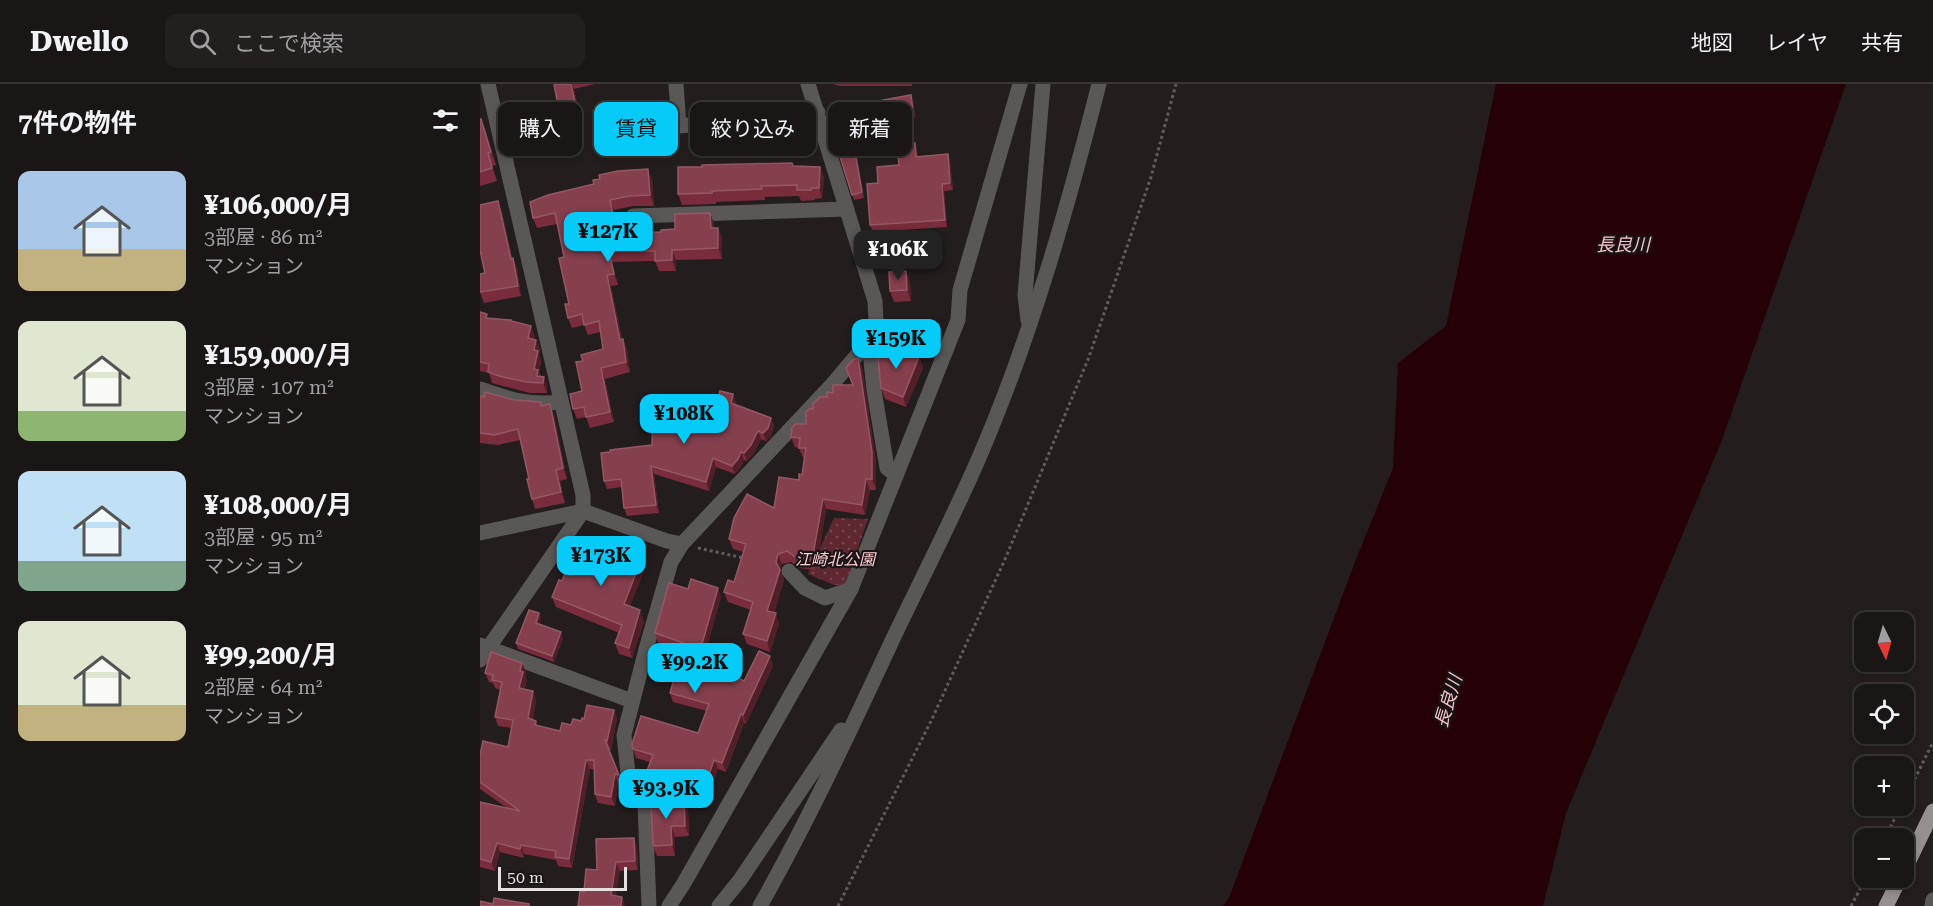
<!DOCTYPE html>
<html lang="ja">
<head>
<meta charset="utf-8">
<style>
	:root { --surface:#1a1616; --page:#231f1f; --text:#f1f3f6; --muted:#9f9fa1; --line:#383535; --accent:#06cbf9 }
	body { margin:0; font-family:"Roboto Serif","Noto Sans JP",serif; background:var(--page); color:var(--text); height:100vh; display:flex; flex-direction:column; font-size:22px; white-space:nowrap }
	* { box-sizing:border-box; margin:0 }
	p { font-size:20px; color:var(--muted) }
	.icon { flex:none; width:33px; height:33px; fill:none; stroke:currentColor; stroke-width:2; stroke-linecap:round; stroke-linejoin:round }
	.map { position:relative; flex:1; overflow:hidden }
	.panel { display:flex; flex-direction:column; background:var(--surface); width:480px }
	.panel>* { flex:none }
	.top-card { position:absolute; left:18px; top:18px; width:570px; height:54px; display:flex; gap:12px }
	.needle { width:39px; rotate:175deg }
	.controls { position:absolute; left:1374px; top:528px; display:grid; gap:12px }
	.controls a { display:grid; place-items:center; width:60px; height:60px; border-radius:12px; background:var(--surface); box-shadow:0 3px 9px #0003,0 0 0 2px var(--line); font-size:30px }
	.scale { position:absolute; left:18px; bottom:15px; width:129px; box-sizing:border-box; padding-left:6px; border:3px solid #e5e1e1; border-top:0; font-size:16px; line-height:21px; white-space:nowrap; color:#e5e1e1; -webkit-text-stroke:4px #191415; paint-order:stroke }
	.price { position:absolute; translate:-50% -51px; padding:0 14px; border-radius:12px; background:var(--accent); color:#111; font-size:20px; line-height:39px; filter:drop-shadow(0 2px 3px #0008) }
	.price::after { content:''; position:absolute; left:50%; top:36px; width:18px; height:14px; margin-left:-9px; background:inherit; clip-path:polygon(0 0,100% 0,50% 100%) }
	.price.selected { background:#222; color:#fff }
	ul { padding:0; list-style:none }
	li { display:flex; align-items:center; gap:18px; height:150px; padding:0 18px }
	li span { display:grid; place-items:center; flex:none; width:168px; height:120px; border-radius:12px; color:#555 }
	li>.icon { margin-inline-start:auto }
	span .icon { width:72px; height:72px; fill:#fffc; stroke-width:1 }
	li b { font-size:26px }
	h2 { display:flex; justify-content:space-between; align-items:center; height:72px; padding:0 18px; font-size:26px }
	.tag { padding:0 21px; border-radius:12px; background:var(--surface); box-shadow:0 3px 9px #0003,0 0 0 2px var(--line); font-size:21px; line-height:54px }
	.tag.selected { background:var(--accent); color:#111 }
	header { display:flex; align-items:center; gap:36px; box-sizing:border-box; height:84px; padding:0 30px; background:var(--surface); border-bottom:2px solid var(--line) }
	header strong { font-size:28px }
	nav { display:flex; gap:33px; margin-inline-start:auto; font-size:21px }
	.search { width:420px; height:54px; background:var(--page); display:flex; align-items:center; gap:15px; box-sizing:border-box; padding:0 21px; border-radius:12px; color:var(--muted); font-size:22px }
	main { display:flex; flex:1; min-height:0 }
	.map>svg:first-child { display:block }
	.park { fill:url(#park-dots) }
	.water { fill:#260007 }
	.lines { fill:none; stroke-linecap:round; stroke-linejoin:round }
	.path { stroke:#615c5d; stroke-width:3; stroke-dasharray:3 3; stroke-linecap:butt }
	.minor { stroke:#5a5757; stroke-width:15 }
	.major { stroke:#958f8f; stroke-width:15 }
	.wall { fill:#792c3b }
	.shaded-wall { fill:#521e28 }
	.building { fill:#853f4d; stroke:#945864; stroke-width:1.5 }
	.labels { text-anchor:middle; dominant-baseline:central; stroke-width:4.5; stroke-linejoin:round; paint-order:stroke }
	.park-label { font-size:16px; font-style:italic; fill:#fecbd0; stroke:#191415 }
	.water-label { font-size:18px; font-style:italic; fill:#f6c3c8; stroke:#191415 }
</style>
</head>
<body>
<header>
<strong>Dwello</strong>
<div class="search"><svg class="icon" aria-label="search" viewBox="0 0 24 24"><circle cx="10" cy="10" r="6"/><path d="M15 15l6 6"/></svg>ここで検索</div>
<nav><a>地図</a><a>レイヤ</a><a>共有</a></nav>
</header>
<main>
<section class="panel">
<h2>7件の物件<svg class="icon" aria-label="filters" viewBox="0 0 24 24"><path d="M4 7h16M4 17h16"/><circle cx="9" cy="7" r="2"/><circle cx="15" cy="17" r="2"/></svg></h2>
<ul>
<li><span style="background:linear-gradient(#a9c7e8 65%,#c2b280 0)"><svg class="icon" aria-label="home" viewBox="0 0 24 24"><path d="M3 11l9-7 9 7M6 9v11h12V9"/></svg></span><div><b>¥106,000/月</b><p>3部屋 · 86 m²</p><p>マンション</p></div></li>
<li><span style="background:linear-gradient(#dfe7d0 75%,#8fb573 0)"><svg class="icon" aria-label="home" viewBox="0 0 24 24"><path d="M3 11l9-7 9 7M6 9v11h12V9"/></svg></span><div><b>¥159,000/月</b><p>3部屋 · 107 m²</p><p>マンション</p></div></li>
<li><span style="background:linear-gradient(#bfe0f5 75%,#7fa58c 0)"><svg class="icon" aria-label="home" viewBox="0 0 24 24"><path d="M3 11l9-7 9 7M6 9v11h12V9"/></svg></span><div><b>¥108,000/月</b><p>3部屋 · 95 m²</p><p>マンション</p></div></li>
<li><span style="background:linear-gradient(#dfe7d0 70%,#c2b280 0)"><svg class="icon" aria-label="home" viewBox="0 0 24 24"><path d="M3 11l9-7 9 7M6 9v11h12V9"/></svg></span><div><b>¥99,200/月</b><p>2部屋 · 64 m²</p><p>マンション</p></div></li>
</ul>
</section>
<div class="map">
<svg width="1453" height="822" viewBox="0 0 1453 822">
	<defs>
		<pattern id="park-dots" width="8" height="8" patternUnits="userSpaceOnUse" patternTransform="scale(1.5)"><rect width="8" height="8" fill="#5f2830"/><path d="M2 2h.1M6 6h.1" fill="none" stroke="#76474e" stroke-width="1.8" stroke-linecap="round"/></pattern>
	</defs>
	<rect width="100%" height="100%" fill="#231d1e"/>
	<polygon class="park" points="354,434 388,435 365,501 354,501 328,490"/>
	<polygon class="water" points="1016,0 1366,0 1242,356 1086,729 1063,822 743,822 749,814 875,478 913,384 918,279 966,242"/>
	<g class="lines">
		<g class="path">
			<polyline points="218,464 264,474"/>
			<polyline points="1424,717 1453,658"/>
			<polyline points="1405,754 1421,722"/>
			<polyline points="358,822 452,635 526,473 609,273 671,93 696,0"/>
			<polyline points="1371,822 1386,794"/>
		</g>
		<g class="minor">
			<polyline points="196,0 199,42 338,28"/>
			<polyline points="153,132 366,125"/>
			<polyline points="548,236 545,211 563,0"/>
			<polyline points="389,257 394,306 407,384 416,391"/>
			<path d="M0,305C29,315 49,322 81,318"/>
			<polyline points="0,449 103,427 187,457 202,460"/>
			<polyline points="309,487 325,504 345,514 371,505"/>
			<polyline points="0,561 152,617"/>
			<polyline points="0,576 103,427 103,411 8,0"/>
			<polyline points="169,822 165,721 148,690 144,651 166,565 191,478 202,460 350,303 389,257 396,237 395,217 328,0"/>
			<polyline points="189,822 204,799 371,505 478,236 480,206 540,0"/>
			<polyline points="239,822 260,796 361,646"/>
			<path d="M280,822C328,737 370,647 411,559C442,493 476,429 504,362C553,246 588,122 619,0"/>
			<polyline points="1452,822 1453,816"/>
		</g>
		<g class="major">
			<polyline points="1424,787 1453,727"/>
			<polyline points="1406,822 1420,794"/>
		</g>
	</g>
	<g class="wall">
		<polygon points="74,0 115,0 94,5 103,47 42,61 38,50 68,30 78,21"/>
		<polygon points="353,0 432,0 432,2 360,2"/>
		<polygon points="433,16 435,33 411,35 413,61 397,60 395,54 392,18"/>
		<polygon points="367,22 369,27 384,114 374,116 357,63"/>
		<polygon points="0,35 1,35 6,48 16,81 12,82 17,97 0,102"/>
		<polygon points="437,66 438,72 468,70 470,77 473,106 464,107 467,143 393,148 390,141 398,99"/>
		<polygon points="314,82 340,83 344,94 342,114 335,115 335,116 321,117 319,112 285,113 285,116 236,118 236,120 202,121 198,110 222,83"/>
		<polygon points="120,95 172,95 174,122 153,122 134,126 139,149 181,148 234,139 234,144 238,144 242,154 242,175 196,176 196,187 179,187 175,177 132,178 138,201 131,202 142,255 147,265 150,288 125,295 134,338 110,344 106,333 97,335 93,325 102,307 103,277 123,265 121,248 108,251 104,241 92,244 88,234 89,220 84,173 77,140 57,144 53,134 114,100"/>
		<polygon points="22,128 32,174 33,174 37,185 41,212 4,219 0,208"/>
		<polygon points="430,198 431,217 414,218 410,207"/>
		<polygon points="0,228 8,234 31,236 32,238 55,252 54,255 56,256 60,266 59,270 61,278 59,288 67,303 67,309 50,309 23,302 12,299 9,289 0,287"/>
		<polygon points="410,269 439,273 443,284 426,323 405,315 401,304"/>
		<polygon points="382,284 396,379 396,406 390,406 385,431 346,425 336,486 319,484 311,478 302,480 300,486 304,496 294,529 299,540 290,568 267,560 263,550 271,526 248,518 244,508 254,498 264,468 253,465 249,455 294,424 319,396 322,391 324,374 323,374 319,364 315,363 311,353 326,340 333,325 353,309 373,301"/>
		<polygon points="253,310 256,319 256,321 291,334 294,342 291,352 286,357 281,355 274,369 267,377 264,376 261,383 255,390 236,383 229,407 174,390 179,429 147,432 144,424 142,403 127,405 124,397 172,361 215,324 238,314"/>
		<polygon points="0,312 34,316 62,322 74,331 87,395 80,397 85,419 55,425 52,415 49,395 40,356 18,361 0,359"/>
		<polygon points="163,489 150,522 164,537 152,574 139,570 135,559 139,549 76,523 72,513 82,497"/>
		<polygon points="208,505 241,513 223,576 233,582 264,597 293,582 266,640 264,639 246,688 238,685 228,711 178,705 168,701 165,692 170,678 156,674 153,665 218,649 227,627 193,618 190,609 202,566 178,558 175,549"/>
		<polygon points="59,529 61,534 59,540 83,554 74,578 38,565 36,559"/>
		<polygon points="46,588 45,592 47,597 44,605 53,607 56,616 53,635 56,637 57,641 80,647 91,641 101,637 104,635 134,626 137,635 131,666 128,665 142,700 138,699 135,722 118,719 115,710 114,685 110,685 92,784 78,782 76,776 44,770 44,774 20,768 15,787 0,783 0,718 27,724 0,705 0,671 28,663 31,644 18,642 15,633 20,606 15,604 13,599 9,598 5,589"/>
		<polygon points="204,715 208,726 209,752 195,753 195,772 177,772 173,762"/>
		<polygon points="157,763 158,786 140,787 104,808 117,786"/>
	</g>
	<g class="shaded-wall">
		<polygon points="91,0 92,0 94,5 103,47 99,37"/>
		<polygon points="431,11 433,16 435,33 433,28"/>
		<polygon points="367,22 369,27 384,114 382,108"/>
		<polygon points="409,30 411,35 413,61 411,56"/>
		<polygon points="1,35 6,48 16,81 11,68"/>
		<polygon points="435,59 437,66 438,80 436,73"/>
		<polygon points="468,70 470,77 473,106 470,99"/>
		<polygon points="340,83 344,94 342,114 339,104"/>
		<polygon points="168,85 172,95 174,122 170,111"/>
		<polygon points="462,100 464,107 467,143 465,136"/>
		<polygon points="130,116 134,126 141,159 137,149"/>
		<polygon points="18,117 22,128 34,185 31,175"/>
		<polygon points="230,129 234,139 235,154 231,144"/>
		<polygon points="238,144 242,154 242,175 238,164"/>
		<polygon points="192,166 196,176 196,187 192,176"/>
		<polygon points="129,167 132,178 138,201 134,190"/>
		<polygon points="33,174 37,185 41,212 38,202"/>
		<polygon points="426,187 430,198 431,217 427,206"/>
		<polygon points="127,191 131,202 144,266 140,256"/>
		<polygon points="51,242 55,252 52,264 48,254"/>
		<polygon points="143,255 147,265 150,288 146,278"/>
		<polygon points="56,256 60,266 59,270 61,278 59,288 62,296 62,299 54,285 54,266"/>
		<polygon points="439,273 443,284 426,323 423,313"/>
		<polygon points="378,274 382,284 396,379 396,406 392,395"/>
		<polygon points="121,284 125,295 134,338 130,328"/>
		<polygon points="64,293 67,303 67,309 63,299"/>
		<polygon points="253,310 256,319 254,327 251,319"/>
		<polygon points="70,320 74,331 87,395 83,384"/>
		<polygon points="291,334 294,342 291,352 286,357 283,349"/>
		<polygon points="278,347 281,355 274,369 267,377 264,369"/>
		<polygon points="261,368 264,376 261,383 255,390 252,382"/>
		<polygon points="233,374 236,383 229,407 226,398"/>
		<polygon points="171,382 174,390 179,429 176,421"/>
		<polygon points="76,386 80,397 85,419 81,408"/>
		<polygon points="386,395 390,406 385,431 382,421"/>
		<polygon points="343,415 346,425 336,486 332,476"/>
		<polygon points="298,470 302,480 300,486 304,496 291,537 287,527 296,478"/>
		<polygon points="160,479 163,489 147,530 144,520"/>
		<polygon points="238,504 241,513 221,583 218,574"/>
		<polygon points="160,526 164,537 152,574 149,564"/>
		<polygon points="59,529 61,534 58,544 56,539"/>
		<polygon points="296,529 299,540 290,568 287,557"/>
		<polygon points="81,548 83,554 74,578 72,572"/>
		<polygon points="290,572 293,582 266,640 263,631"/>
		<polygon points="42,579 46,588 45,592 47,597 42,613 39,604 40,587"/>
		<polygon points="53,607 56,616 52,643 48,634"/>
		<polygon points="134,626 137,635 131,666 127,657"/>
		<polygon points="261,630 264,639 246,688 242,679"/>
		<polygon points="106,676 110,685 92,784 89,775"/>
		<polygon points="234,676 238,685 228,711 225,702"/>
		<polygon points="135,690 138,699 135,722 131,713"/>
		<polygon points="204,715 208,726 209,752 205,742"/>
		<polygon points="191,742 195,753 195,772 192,761"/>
		<polygon points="154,754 157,763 158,786 155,777"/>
		<polygon points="17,759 20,768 15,787 11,778"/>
		<polygon points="41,761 44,770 44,774 40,765"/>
		<polygon points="136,778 140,787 135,820 131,811"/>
		<polygon points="142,813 145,822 141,822"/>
	</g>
	<g class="building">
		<polygon points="74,0 91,0 99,37 38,50 35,37 68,30 66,24 78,21"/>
		<polygon points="431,11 433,28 409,30 411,56 395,54 392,18"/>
		<polygon points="367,22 382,108 372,111 357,63 350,25"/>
		<polygon points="0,35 1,35 11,68 8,69 12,84 0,88"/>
		<polygon points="435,59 436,73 468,70 470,99 462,100 465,136 390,141 387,100 398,99 397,83 419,81 417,60"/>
		<polygon points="312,79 313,82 340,83 339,104 331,104 331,106 317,106 317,101 281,102 282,105 232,107 232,109 198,110 198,83 222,83 222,81"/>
		<polygon points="168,85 170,111 149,112 130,116 137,149 181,148 181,146 195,145 195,130 230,129 231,144 238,144 238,164 192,166 192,176 175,177 175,167 129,167 134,190 127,191 140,256 143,255 146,278 121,284 130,328 106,333 104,323 93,325 90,310 102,307 96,278 103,277 101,271 123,265 119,237 104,241 102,230 88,234 85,220 89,220 79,174 84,173 75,129 53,134 50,118 68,111 114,100 113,96 120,95 119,91 138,87"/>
		<polygon points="18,117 31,175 33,174 38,202 0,208 0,190 5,189 0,166 0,121"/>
		<polygon points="426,187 427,206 410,207 409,188"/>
		<polygon points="0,228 7,230 6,234 31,236 31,237 51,242 48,254 56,256 54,266 58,267 54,285 58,286 57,292 64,293 63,299 46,298 19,292 8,288 9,280 0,278"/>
		<polygon points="415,263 439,273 423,313 401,304 397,264 410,269 412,269"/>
		<polygon points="378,274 392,368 392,395 386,395 382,421 343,415 332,476 315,473 307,467 298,470 296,478 300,486 287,527 296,529 287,557 263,550 273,518 244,508 248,496 254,498 266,460 249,455 254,434 267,410 294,424 299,393 319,396 319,390 322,391 326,364 319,364 320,354 311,353 312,344 315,340 326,340 326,328 329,325 333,325 333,320 340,313 347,313 347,308 353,309 353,301 373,301 366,284 373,276"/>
		<polygon points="240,307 253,310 251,319 291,334 288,344 283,349 278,347 271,361 264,369 261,368 258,375 252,382 233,374 226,398 171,382 176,421 144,424 141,395 124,397 121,369 130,368 130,366 172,361 173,320 215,324 217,313 238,314"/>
		<polygon points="5,308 34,316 61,318 61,322 70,320 83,384 76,386 81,408 52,415 47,395 49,395 38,345 14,351 0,349 0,312 4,313"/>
		<polygon points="97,460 113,466 114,461 160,479 144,520 160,526 149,564 135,559 142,541 72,513 79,496 82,497"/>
		<polygon points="211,495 238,504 218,574 232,578 231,581 240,584 264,597 279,567 290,572 263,631 261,630 242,679 234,676 225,702 175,695 165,692 173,671 153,665 152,660 161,632 218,649 229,620 190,609 204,559 175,549 189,499 208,505"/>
		<polygon points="49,526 59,529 56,539 81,548 72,572 36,559"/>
		<polygon points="11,568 42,579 40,587 43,588 39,604 53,607 48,634 56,637 55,641 80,647 82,639 91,641 93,635 101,637 102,634 104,635 107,621 134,626 127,657 125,656 139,691 135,690 131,713 115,710 114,676 106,676 89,775 75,773 76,767 41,761 40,765 17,759 11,778 0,775 0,718 40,727 0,698 0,671 3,657 28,663 33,636 15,633 22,598 12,596 13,591 5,589"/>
		<polygon points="204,715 205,742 191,742 192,761 173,762 171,716"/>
		<polygon points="154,754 155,777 136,778 131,811 142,813 141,822 98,822 100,807 104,808 106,785 117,786 116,755"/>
		<polygon points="14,814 49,820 49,822 0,822 0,817 13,820"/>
	</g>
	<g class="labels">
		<g class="park-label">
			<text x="355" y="475">江崎北公園</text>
		</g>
		<g class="water-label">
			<text x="1143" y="160">長良川</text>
			<text transform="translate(968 617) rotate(-73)">長良川</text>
		</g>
	</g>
</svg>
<div class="controls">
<a><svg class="needle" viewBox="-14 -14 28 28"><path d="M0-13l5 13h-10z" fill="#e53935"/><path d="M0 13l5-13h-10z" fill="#9f9fa1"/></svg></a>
<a><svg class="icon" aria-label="locate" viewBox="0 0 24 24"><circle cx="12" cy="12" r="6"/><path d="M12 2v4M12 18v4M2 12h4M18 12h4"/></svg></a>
<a>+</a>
<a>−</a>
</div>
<div class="scale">50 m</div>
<b class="price" style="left:128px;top:179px">¥127K</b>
<b class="price selected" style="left:418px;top:197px">¥106K</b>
<b class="price" style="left:416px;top:286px">¥159K</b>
<b class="price" style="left:204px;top:361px">¥108K</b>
<b class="price" style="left:121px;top:503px">¥173K</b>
<b class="price" style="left:215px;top:610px">¥99.2K</b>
<b class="price" style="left:186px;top:736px">¥93.9K</b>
<div class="top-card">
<a class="tag">購入</a>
<a class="tag selected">賃貸</a>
<a class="tag">絞り込み</a>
<a class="tag">新着</a>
</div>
</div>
</main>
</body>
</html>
